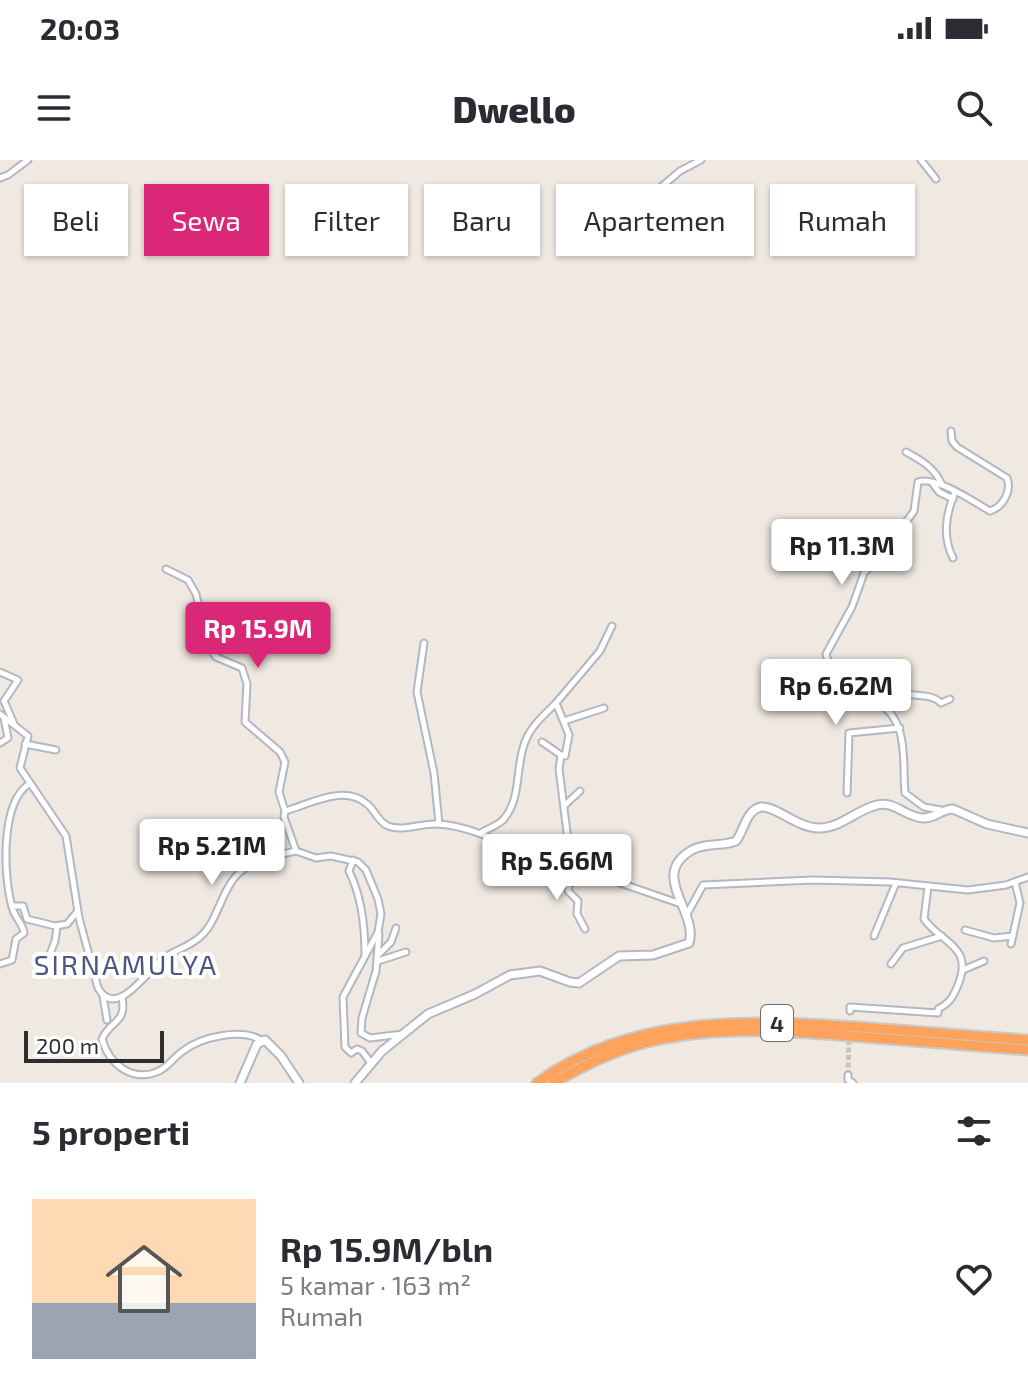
<!DOCTYPE html>
<html lang="id">
<head>
<meta charset="utf-8">
<style>
	:root { --surface:#fff; --page:#f2f2f3; --text:#2b2b33; --muted:#7c7c81; --line:#e1e1e2; --accent:#db2777 }
	body { margin:0; font-family:"Exo 2",sans-serif; background:var(--page); color:var(--text); height:100vh; display:flex; flex-direction:column; font-size:30px; white-space:nowrap }
	* { box-sizing:border-box; margin:0 }
	p { font-size:26px; color:var(--muted) }
	.icon { flex:none; width:44px; height:44px; fill:none; stroke:currentColor; stroke-width:2; stroke-linecap:round; stroke-linejoin:round }
	.map { position:relative; height:923px; overflow:hidden }
	.sheet { display:flex; flex-direction:column; background:var(--surface); flex:1 }
	.sheet>* { flex:none }
	.top-card { position:absolute; left:24px; top:24px; width:980px; height:72px; display:flex; gap:16px }
	.scale { position:absolute; left:24px; bottom:20px; width:140px; box-sizing:border-box; padding-left:8px; border:4px solid #2e2e2e; border-top:0; font-size:22px; line-height:28px; white-space:nowrap; color:#2e2e2e; -webkit-text-stroke:6px #fff; paint-order:stroke }
	.price { position:absolute; translate:-50% -68px; padding:0 18px; border-radius:8px; background:#fff; color:#222; font-size:26px; line-height:52px; filter:drop-shadow(0 2px 4px #0008) }
	.price::after { content:''; position:absolute; left:50%; top:48px; width:24px; height:18px; margin-left:-12px; background:inherit; clip-path:polygon(0 0,100% 0,50% 100%) }
	.price.current { background:var(--accent); color:#fff }
	ul { padding:0; list-style:none }
	li { display:flex; align-items:center; gap:24px; height:200px; padding:0 32px }
	li+li { border-top:2px solid var(--line) }
	li span { display:grid; place-items:center; flex:none; width:224px; height:160px; border-radius:0px; color:#555 }
	li>.icon { margin-inline-start:auto }
	span .icon { width:96px; height:96px; fill:#fffc; stroke-width:1 }
	li b { font-size:34px }
	h2 { display:flex; justify-content:space-between; align-items:center; height:96px; padding:0 32px; font-size:34px }
	.chip { padding:0 28px; border-radius:0px; background:var(--surface); box-shadow:0 2px 6px #0004; font-size:28px; line-height:72px }
	.chip.current { background:var(--accent); color:#fff }
	.status { display:flex; justify-content:space-between; align-items:center; height:56px; padding:0 40px; background:var(--surface); direction:ltr }
	.status svg { height:22px; fill:currentColor }
	header { display:flex; justify-content:space-between; align-items:center; height:104px; padding:0 32px; background:var(--surface); font-size:36px; font-weight:800 }
	.map>svg:first-child { display:block }
	.lines { fill:none; stroke-linecap:round; stroke-linejoin:round }
	.minor-tunnel { stroke:#c8c4bd; stroke-width:5; stroke-dasharray:5 2.5; stroke-linecap:butt }
	.minor-casing { stroke:#b4b7c1; stroke-width:9 }
	.secondary-casing { stroke:#b4b7c1; stroke-width:11 }
	.motorway-casing { stroke:#c9c9c9; stroke-width:13 }
	.minor { stroke:#fff; stroke-width:5 }
	.secondary { stroke:#fff; stroke-width:7 }
	.motorway { stroke:#ffa35c; stroke-width:9 }
	.labels { text-anchor:middle; dominant-baseline:central; stroke-width:8; stroke-linejoin:round; paint-order:stroke }
	.shield { fill:#fff; stroke:#6d6d6d; stroke-width:2 }
	.shield-label { font-size:22px; font-weight:bold; fill:#2e2e2e }
	.quarter-label { font-size:28px; letter-spacing:2px; fill:#4d5680; stroke:#fff }
</style>
</head>
<body>
<div class="status"><b>20:03</b><svg viewBox="0 0 49 12"><path d="M0 12V9h3v3zM5 12V6h3v6zM10 12V3h3v9zM15 12V0h3v12zM26 1h20v11H26zM47 4h2v5h-2z"/></svg></div>
<header><svg class="icon" aria-label="menu" viewBox="0 0 24 24"><path d="M4 6h16M4 12h16M4 18h16"/></svg>Dwello<svg class="icon" aria-label="search" viewBox="0 0 24 24"><circle cx="10" cy="10" r="6"/><path d="M15 15l6 6"/></svg></header>
<div class="map">
<svg width="1028" height="923" viewBox="0 0 1028 923">
	<rect width="100%" height="100%" fill="#efe9e1"/>
	<g class="lines">
		<polyline class="minor-tunnel" points="848,915 849,876"/>
		<defs>
			<g id="minor">
				<polyline points="921,0 936,19"/>
				<polyline points="0,18 8,15 28,0"/>
				<polyline points="646,40 680,11 701,0"/>
				<path d="M906,292C921,300 935,308 942,325"/>
				<polyline points="933,324 939,332 953,339"/>
				<path d="M953,398C942,376 946,354 955,332"/>
				<polyline points="166,409 188,420 196,434 208,485 216,497 242,508 247,524 245,562 280,592 285,602 279,632 285,651"/>
				<polyline points="612,466 600,491 556,543 569,575 565,596 561,595 559,609 569,688 578,703 594,714 681,744"/>
				<polyline points="424,483 417,532 434,613 439,664"/>
				<polyline points="0,512 18,520 4,541 14,564"/>
				<polyline points="821,531 834,524"/>
				<path d="M888,550L896,531C911,538 931,532 941,543L950,539"/>
				<path d="M0,554L28,576L20,608L66,676L79,758L98,828C117,861 148,809 164,798C175,790 191,786 201,776C218,761 221,730 239,713C254,699 277,695 296,691L284,657L285,651C310,644 344,624 367,644C375,650 378,662 388,666C403,672 421,663 437,664C460,665 493,676 512,691C522,698 530,708 540,714H550L578,703"/>
				<polyline points="564,561 604,548"/>
				<polyline points="542,582 561,595"/>
				<polyline points="0,583 8,578 4,558"/>
				<polyline points="25,584 56,590"/>
				<polyline points="847,633 849,573 900,568"/>
				<polyline points="565,645 580,631"/>
				<path d="M941,650L924,647L905,633C902,599 910,561 876,541C863,534 847,532 834,524L826,494L852,447L864,413L882,395L914,351L918,322C935,315 974,342 990,351C1003,347 1012,331 1007,318L957,287L952,281L951,271"/>
				<path d="M481,673C488,668 497,666 503,660C522,639 515,607 525,582C531,566 544,555 556,543"/>
				<polyline points="296,691 316,698 331,696 358,702 366,710 378,739 381,754 378,772 343,837 345,887 351,893 357,889 362,891 371,903"/>
				<path d="M353,700L349,711C362,737 365,766 365,795"/>
				<polyline points="573,706 568,731 578,741 577,754 585,769"/>
				<polyline points="12,746 23,746 27,759 55,766 67,764 77,752"/>
				<polyline points="686,756 703,725 813,720 890,722 968,730 1006,725 1028,717"/>
				<polyline points="965,770 994,778 1013,776"/>
				<polyline points="379,774 376,811 362,858 361,873 370,878 403,874"/>
				<polyline points="874,776 896,723"/>
				<polyline points="1011,784 1020,743 1015,722"/>
				<polyline points="379,794 391,782 396,768"/>
				<polyline points="378,801 406,792"/>
				<path d="M0,804L12,800L16,779L24,773C23,764 16,759 13,750C3,719 0,643 29,624"/>
				<polyline points="891,804 903,788 942,776"/>
				<polyline points="45,807 55,781 57,767"/>
				<polyline points="963,810 984,801"/>
				<polyline points="103,836 107,860"/>
				<path d="M122,837C127,864 111,859 102,879C109,904 132,923 159,911C169,906 174,897 183,891C201,877 241,868 261,880"/>
				<path d="M850,851V847L938,853V849C950,843 953,837 958,825C974,786 942,784 924,759L928,727"/>
				<polyline points="848,915 848,920 853,923"/>
			</g>
			<g id="secondary">
				<polyline points="240,923 257,884 265,880 281,896 299,923"/>
				<path d="M355,923L382,891L428,854L475,834L510,815L540,811L570,822L579,823L619,796L653,795L689,783C699,752 648,715 692,690C706,682 722,687 736,681C744,671 746,650 761,647C775,645 797,668 819,668C841,668 856,650 877,645C894,640 906,658 924,658C935,658 942,649 953,649L987,664L1028,673"/>
			</g>
			<g id="motorway">
				<path d="M537,923C634,852 757,860 871,868C923,872 976,876 1028,880"/>
				<path d="M553,923C583,906 614,890 648,882C718,865 792,871 863,877C918,881 973,886 1028,890"/>
			</g>
		</defs>
		<use href="#minor" class="minor-casing"/>
		<use href="#secondary" class="secondary-casing"/>
		<use href="#motorway" class="motorway-casing"/>
		<use href="#minor" class="minor"/>
		<use href="#secondary" class="secondary"/>
		<use href="#motorway" class="motorway"/>
	</g>
	<g class="labels">
		<rect class="shield" x="761" y="845" width="32" height="36" rx="6"/>
		<g class="shield-label">
			<text x="777" y="863">4</text>
		</g>
		<g class="quarter-label">
			<text x="126" y="804">SIRNAMULYA</text>
		</g>
	</g>
</svg>
<div class="scale">200 m</div>
<b class="price" style="left:842px;top:427px">Rp 11.3M</b>
<b class="price current" style="left:258px;top:510px">Rp 15.9M</b>
<b class="price" style="left:836px;top:567px">Rp 6.62M</b>
<b class="price" style="left:212px;top:727px">Rp 5.21M</b>
<b class="price" style="left:557px;top:742px">Rp 5.66M</b>
<div class="top-card">
<a class="chip">Beli</a>
<a class="chip current">Sewa</a>
<a class="chip">Filter</a>
<a class="chip">Baru</a>
<a class="chip">Apartemen</a>
<a class="chip">Rumah</a>
</div>
</div>
<section class="sheet">
<h2>5 properti<svg class="icon" aria-label="filters" viewBox="0 0 24 24"><path d="M4 7h16M4 17h16"/><circle cx="9" cy="7" r="2"/><circle cx="15" cy="17" r="2"/></svg></h2>
<ul>
<li><span style="background:linear-gradient(#ffd9b3 65%,#9aa5b1 0)"><svg class="icon" aria-label="home" viewBox="0 0 24 24"><path d="M3 11l9-7 9 7M6 9v11h12V9"/></svg></span><div><b>Rp 15.9M/bln</b><p>5 kamar · 163 m²</p><p>Rumah</p></div><svg class="icon" aria-label="heart" viewBox="0 0 24 24"><path d="M12 20l-8-8c-3-5 5-10 8-4 3-6 11-1 8 4z"/></svg></li>
</ul>
</section>
</body>
</html>
